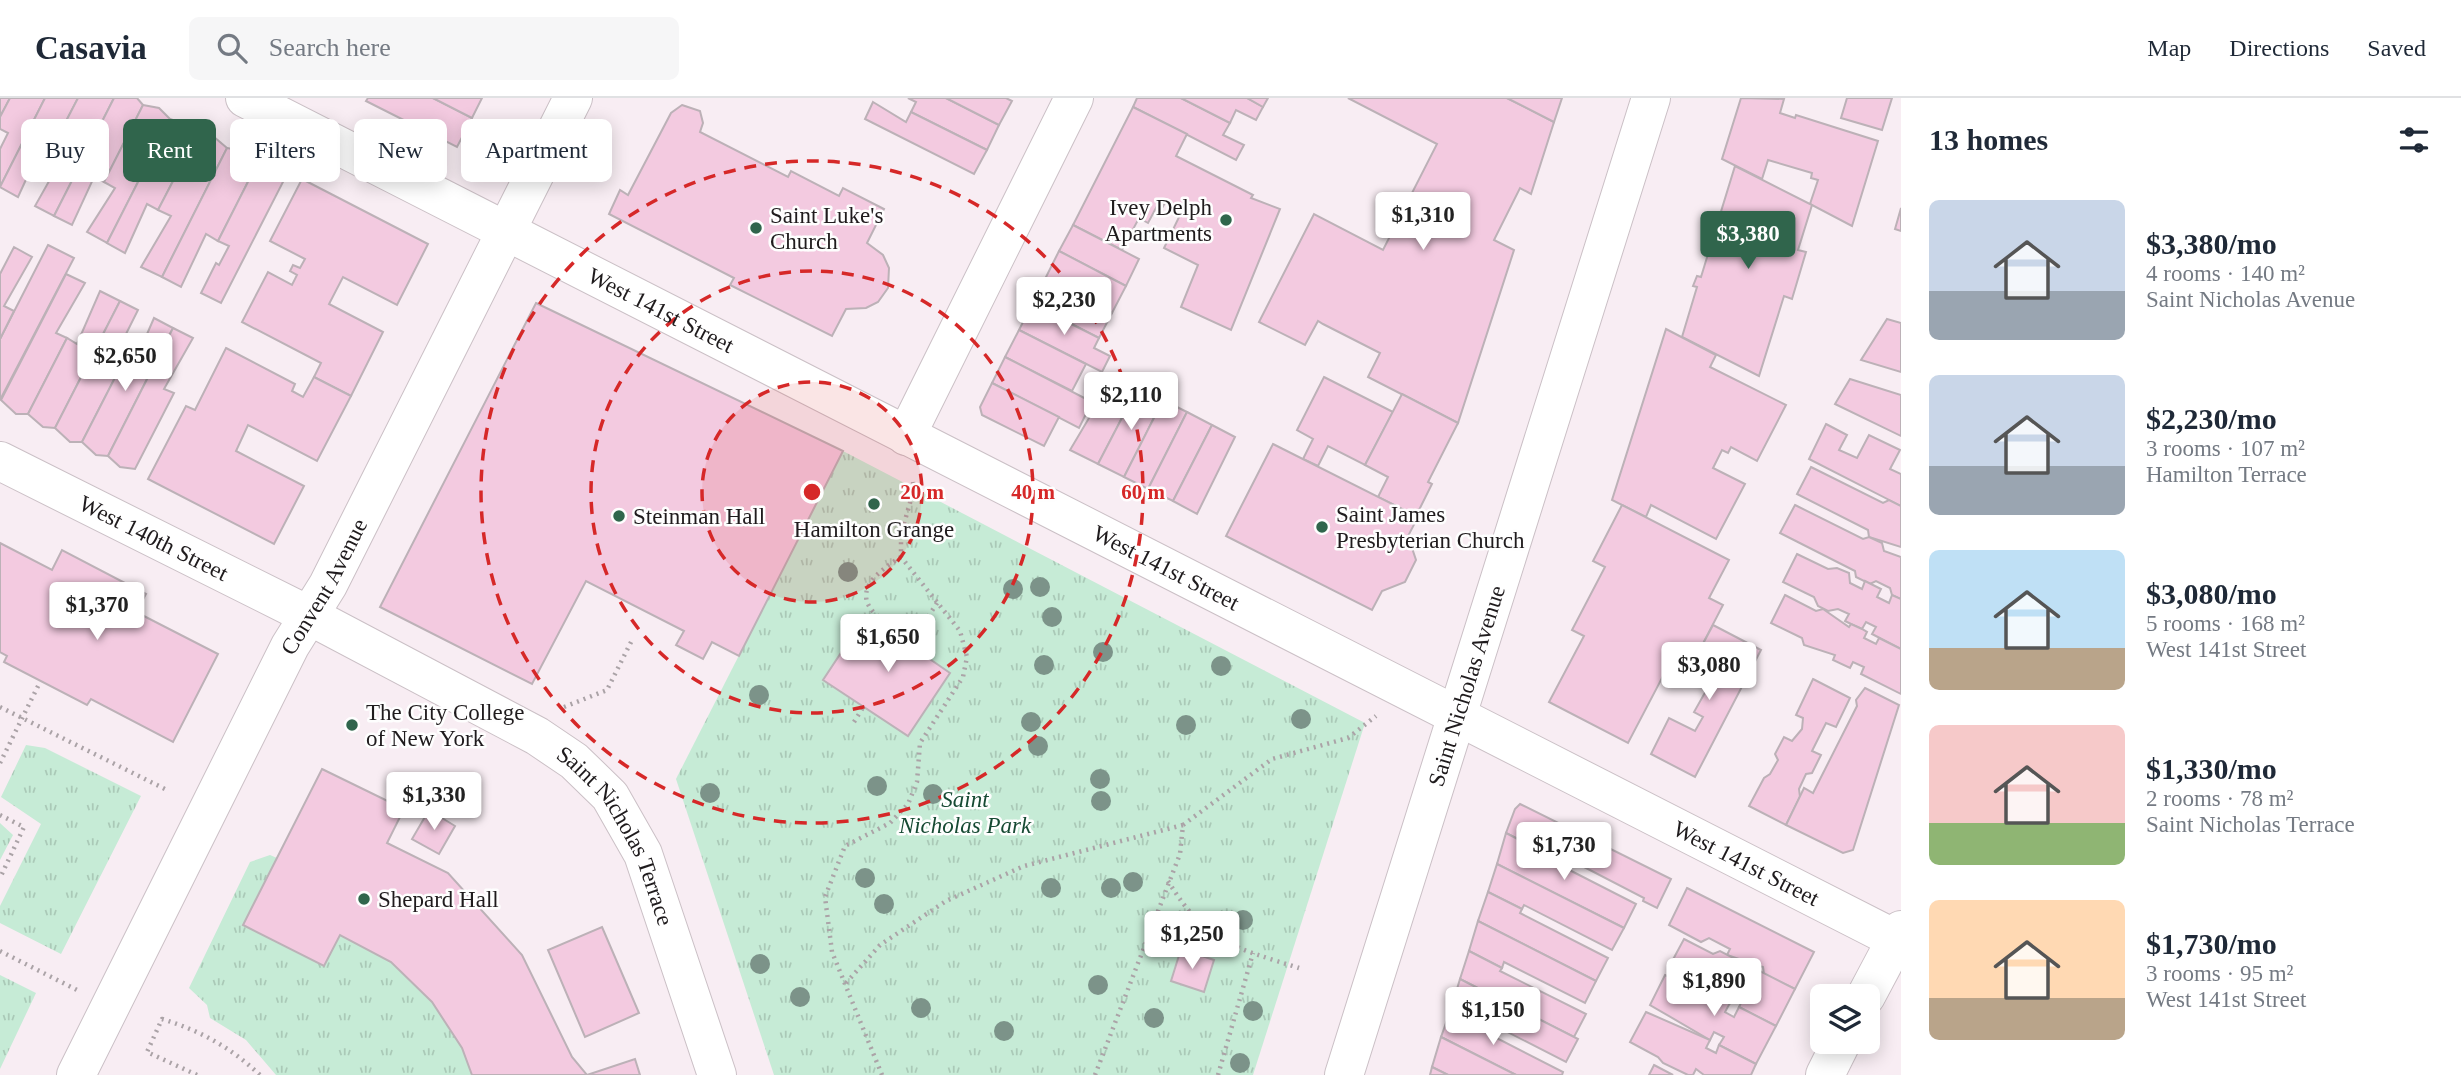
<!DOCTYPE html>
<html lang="en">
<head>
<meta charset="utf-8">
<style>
	:root { --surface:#fff; --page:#f6f6f7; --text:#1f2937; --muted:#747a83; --line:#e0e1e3; --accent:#30654c }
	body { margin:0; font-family:Georgia,serif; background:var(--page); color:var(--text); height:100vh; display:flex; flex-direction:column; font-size:26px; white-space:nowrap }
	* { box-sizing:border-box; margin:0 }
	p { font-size:23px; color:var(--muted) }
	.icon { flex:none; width:38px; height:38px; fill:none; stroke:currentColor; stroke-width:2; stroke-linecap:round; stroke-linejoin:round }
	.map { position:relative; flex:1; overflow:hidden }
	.side { display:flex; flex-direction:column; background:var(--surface); width:560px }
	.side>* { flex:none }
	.banner { position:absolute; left:21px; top:21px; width:665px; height:63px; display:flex; gap:14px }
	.buttons { position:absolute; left:1810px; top:886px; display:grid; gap:14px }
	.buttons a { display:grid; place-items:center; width:70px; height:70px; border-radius:10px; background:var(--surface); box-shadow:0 4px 18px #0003; font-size:35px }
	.price { position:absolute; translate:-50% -60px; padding:0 16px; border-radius:7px; background:#fff; color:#222; font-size:23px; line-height:46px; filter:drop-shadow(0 2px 4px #0008) }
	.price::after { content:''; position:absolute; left:50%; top:42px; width:21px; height:16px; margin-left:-10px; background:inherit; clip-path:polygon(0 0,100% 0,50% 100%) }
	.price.active { background:var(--accent); color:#fff }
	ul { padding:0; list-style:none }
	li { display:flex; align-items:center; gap:21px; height:175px; padding:0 28px }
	li span { display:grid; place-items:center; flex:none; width:196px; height:140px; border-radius:10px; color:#555 }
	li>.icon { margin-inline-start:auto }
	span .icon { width:84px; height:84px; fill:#fffc; stroke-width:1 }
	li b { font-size:30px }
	h2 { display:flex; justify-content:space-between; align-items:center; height:84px; padding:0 28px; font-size:30px }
	.tag { padding:0 24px; border-radius:10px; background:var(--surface); box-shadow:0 4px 18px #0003; font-size:24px; line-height:63px }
	.tag.active { background:var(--accent); color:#fff }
	header { display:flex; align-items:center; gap:42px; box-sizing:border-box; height:98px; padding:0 35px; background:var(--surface); border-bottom:2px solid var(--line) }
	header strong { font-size:33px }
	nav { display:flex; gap:38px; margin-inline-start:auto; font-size:24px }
	.search { width:490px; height:63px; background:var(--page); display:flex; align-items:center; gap:18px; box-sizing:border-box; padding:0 24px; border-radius:10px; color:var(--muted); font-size:26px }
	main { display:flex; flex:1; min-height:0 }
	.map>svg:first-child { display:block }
	.park { fill:url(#park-tufts) }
	.building { fill:#f3cae0; stroke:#bcb1b7; stroke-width:2 }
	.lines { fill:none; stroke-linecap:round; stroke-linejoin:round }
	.street-casing { stroke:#cbc0c6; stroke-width:40 }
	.secondary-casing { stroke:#cbc0c6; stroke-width:40 }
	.path { stroke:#aba3a7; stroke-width:4.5; stroke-dasharray:2 5; stroke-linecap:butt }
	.street { stroke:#fff; stroke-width:38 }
	.secondary { stroke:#fff; stroke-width:38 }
	.tree { fill:#7c9389 }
	.ring { fill:none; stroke:#d62828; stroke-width:3.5; stroke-dasharray:12 9 }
	.poi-dot { fill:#30654c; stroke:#fefefe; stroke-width:2.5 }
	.labels { text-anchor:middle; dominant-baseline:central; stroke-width:5; stroke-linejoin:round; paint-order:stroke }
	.poi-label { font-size:23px; fill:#1f1b1d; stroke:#fefefe; text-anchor:start }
	.street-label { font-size:23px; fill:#1f1b1d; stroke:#fefefe }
	.park-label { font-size:23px; font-style:italic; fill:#164a33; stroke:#fefefe }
	.centre { fill:#d62828; stroke:#fefefe; stroke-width:3.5 }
	.ring-label { font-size:21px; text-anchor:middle; font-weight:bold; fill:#d62828; stroke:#fefefe; stroke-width:5; stroke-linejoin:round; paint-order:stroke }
</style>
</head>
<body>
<header>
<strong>Casavia</strong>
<div class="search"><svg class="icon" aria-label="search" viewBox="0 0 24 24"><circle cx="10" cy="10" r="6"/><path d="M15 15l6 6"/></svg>Search here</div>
<nav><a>Map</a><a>Directions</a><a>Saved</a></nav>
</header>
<main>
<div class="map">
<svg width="1901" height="977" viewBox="0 0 1901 977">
	<defs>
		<pattern id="park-tufts" width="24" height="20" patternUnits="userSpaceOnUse" patternTransform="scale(1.75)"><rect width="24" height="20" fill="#c6ebd6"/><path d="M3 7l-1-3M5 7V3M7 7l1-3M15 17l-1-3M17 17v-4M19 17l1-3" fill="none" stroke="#aac9b7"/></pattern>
	</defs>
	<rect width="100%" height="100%" fill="#f8edf3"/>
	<g class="park">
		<polygon points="843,353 1365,625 1253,977 774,977 676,681"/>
		<polygon points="26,647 45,650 141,698 61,856 0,825 0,808 41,726 1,699"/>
		<polygon points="0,725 13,737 0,762"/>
		<polygon points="270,757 277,760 340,837 391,864 432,904 462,950 472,977 276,977 246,942 210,920 207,907 189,890 250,764"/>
		<polygon points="0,877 36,895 0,971"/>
	</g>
	<g class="building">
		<polygon points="0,0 10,0 0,19"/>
		<polygon points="10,0 45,0 0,89 0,51 8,35 0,31 0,19"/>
		<polygon points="45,0 78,0 49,56 40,51 18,99 0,89"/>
		<polygon points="78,0 114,0 54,118 35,108 61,62 49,56"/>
		<polygon points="114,0 137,0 143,7 104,84 94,79 72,127 54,118"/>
		<polygon points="368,0 433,0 472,20 457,49 366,3"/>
		<polygon points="433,0 482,0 472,20"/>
		<polygon points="908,0 946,0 999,27 987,52 911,14 916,4"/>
		<polygon points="946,0 1006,0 1012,3 999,27"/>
		<polygon points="1137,0 1181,0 1230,25 1223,37 1244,47 1236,62 1133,9"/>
		<polygon points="1181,0 1247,0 1263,9 1256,22 1236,12 1230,25"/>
		<polygon points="1247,0 1268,0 1263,9"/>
		<polygon points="1348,0 1507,0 1554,24 1531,96 1520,90 1494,142 1514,152 1458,325 1368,279 1380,255 1323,226 1318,223 1305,247 1259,224 1314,116 1383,152 1437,46"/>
		<polygon points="1507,0 1562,0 1554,24"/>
		<polygon points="1741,0 1784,1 1780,15 1795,20 1796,17 1878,43 1852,128 1810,106 1818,82 1811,80 1812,75 1768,62 1762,81 1722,61"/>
		<polygon points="1847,0 1892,0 1882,32 1841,20"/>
		<polygon points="873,4 906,24 911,14 987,52 974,76 865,21"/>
		<polygon points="143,7 159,10 170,21 107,145 87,134 115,90 104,84"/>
		<polygon points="682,7 700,13 703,25 700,34 788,79 791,73 839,98 843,90 884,111 867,145 883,157 889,170 888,190 878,204 866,210 846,211 832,238 730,187 734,180 609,116 620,92 628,97 671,15"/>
		<polygon points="1133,9 1187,36 1176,58 1253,97 1251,100 1280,111 1231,232 1181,209 1198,167 1164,150 1182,113 1165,105 1162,110 1157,108 1148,125 1139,120 1122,152 1073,127"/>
		<polygon points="170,21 193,29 198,35 158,112 147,106 125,155 107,145"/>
		<polygon points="198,35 214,39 227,50 162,179 141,169 171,118 158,112"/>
		<polygon points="227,50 238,52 257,66 218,143 206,136 181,189 162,179"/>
		<polygon points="257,66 273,69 285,80 221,205 201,195 216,165 219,167 229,148 218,143"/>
		<polygon points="1735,68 1812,107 1798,152 1806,154 1792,201 1784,198 1759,278 1682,239 1697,189 1693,188 1697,178 1701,179 1712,143 1708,142 1711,131 1715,133"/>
		<polygon points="302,81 428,146 397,207 343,179 329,206 383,234 351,298 314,279 321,265 242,224 268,174 292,187 297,177 290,173 293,167 300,170 305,161 270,143"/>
		<polygon points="1901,110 1901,133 1895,131"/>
		<polygon points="1073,127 1139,161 1126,188 1059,153"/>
		<polygon points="48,147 74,160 0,302 0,241"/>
		<polygon points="14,149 32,159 4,208 14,213 0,241 0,176"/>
		<polygon points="1059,153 1126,188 1112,215 1045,181"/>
		<polygon points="66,176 85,185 56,235 67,240 28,316 16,316 1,302"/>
		<polygon points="1045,181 1112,215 1099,240 1032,206"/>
		<polygon points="100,193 120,203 55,330 43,329 28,316 67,240 77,246"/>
		<polygon points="120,203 138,212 112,264 121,268 82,344 70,344 55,330"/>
		<polygon points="536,205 843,353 739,558 712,544 703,561 676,547 684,533 586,483 532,586 380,509"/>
		<polygon points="1032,206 1099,240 1094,250 1110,258 1102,274 1019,232"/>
		<polygon points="154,220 173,230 108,358 96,357 82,344 121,268 131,273"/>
		<polygon points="1887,221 1901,225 1901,274 1861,262"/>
		<polygon points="173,230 193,240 164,291 174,295 135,371 120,369 108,358"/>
		<polygon points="1666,231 1716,257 1710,269 1786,307 1757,363 1731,349 1728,355 1722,352 1713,370 1745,386 1716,441 1651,407 1646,419 1612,402"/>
		<polygon points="1019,232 1086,266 1072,293 1005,259"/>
		<polygon points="226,250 295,286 292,293 303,299 314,279 351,298 317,363 248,327 236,353 304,388 274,446 148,381 186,308 195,312"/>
		<polygon points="1005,259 1092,304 1079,330 992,285"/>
		<polygon points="1114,278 1138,289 1098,366 1070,352"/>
		<polygon points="1324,279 1393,314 1365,367 1328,348 1318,368 1303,361 1313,341 1297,332"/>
		<polygon points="1850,281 1901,297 1901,338 1835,306"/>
		<polygon points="992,285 1059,319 1044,348 982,317 980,309"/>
		<polygon points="1138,289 1163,302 1124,379 1098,366"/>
		<polygon points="1402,296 1458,325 1428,384 1432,386 1416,418 1378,399 1388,379 1365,367"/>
		<polygon points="1163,302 1187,314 1148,391 1124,379"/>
		<polygon points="1187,314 1212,327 1173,403 1148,391"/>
		<polygon points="1826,326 1847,337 1839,352 1857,360 1869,337 1900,352 1890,371 1901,376 1901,408 1809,361"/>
		<polygon points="1212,327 1235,339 1197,416 1173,403"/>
		<polygon points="1273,346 1418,419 1408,438 1416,462 1405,484 1382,493 1372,512 1226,438"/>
		<polygon points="1811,369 1883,405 1889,402 1901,408 1901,449 1869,439 1868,432 1797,396"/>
		<polygon points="1622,407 1729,462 1709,500 1723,507 1681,588 1663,578 1628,645 1549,604 1584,538 1572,532 1605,469 1593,463"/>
		<polygon points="1795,407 1863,441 1869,439 1882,445 1884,453 1901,459 1901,501 1892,497 1890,490 1876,483 1870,486 1856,479 1855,473 1780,435"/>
		<polygon points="0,445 52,472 62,452 146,496 136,514 218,556 173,644 91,601 87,607 4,564 7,558 0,554"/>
		<polygon points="1797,456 1828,471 1837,470 1849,475 1850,485 1862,491 1865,483 1881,491 1877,499 1889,505 1892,497 1901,501 1901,551 1872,536 1876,529 1866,524 1862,531 1851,526 1845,523 1849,516 1838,511 1828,513 1818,508 1814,499 1783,484"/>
		<polygon points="1785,497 1816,513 1823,511 1849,529 1851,526 1862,531 1867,534 1864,540 1876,546 1879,540 1901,551 1901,596 1861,576 1864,569 1853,564 1850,570 1833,562 1835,557 1804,547 1802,540 1771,525"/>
		<polygon points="866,517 900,540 907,529 917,536 928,544 921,555 950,575 908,638 823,582"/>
		<polygon points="1713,527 1761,552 1695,679 1651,656 1669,620 1695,633 1703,619 1694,614 1720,568 1697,557"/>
		<polygon points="1813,581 1850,600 1836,629 1826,625 1812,653 1821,657 1812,675 1806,676 1799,691 1800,699 1786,727 1749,708 1764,680 1770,676 1778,662 1775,656 1784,639 1792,643 1802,631 1803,620 1796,617"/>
		<polygon points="1865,590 1899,607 1853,752 1843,755 1786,727 1804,690 1813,695 1857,608 1856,602"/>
		<polygon points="322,671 404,711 387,745 448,775 522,857 572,959 587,977 472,977 462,950 432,904 391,864 340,837 324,868 243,827"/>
		<polygon points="1520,706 1671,781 1657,810 1643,803 1644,800 1532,742 1530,747 1506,735 1515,711"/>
		<polygon points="429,712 455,728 439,756 412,741"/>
		<polygon points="1506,735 1539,752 1540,757 1636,806 1624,830 1497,766"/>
		<polygon points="1497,766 1624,830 1612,852 1524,807 1522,811 1488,794"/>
		<polygon points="1687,790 1814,854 1795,891 1764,876 1763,869 1727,857 1730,851 1709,840 1701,844 1669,827"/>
		<polygon points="1488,794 1522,811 1520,815 1608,860 1596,883 1478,823"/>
		<polygon points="1478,823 1596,883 1585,905 1504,864 1502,870 1469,853"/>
		<polygon points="602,829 639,915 585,939 548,852"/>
		<polygon points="1684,841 1713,856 1720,853 1749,868 1745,876 1754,881 1758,872 1795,891 1776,928 1739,909 1743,901 1734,896 1730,905 1669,869"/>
		<polygon points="1181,851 1214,862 1204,894 1171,883"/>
		<polygon points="1469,853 1502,870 1500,873 1586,916 1574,939 1460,881"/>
		<polygon points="1665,877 1694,892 1701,890 1730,905 1725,914 1734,919 1739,909 1776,928 1756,966 1719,947 1724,939 1714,934 1710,942 1650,907"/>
		<polygon points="1460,881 1578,941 1566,964 1486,923 1484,927 1451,911"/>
		<polygon points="1451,911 1484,927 1481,932 1563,974 1562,977 1516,977 1441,939"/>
		<polygon points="1646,914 1710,942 1706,950 1716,955 1719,947 1756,966 1751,977 1704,977 1696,971 1693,977 1688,977 1663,965 1658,959 1630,944"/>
		<polygon points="1441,939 1516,977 1448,977 1432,969"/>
		<polygon points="635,961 640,977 587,977"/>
		<polygon points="1654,967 1673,977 1649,977"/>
		<polygon points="1432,969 1448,977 1430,977"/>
	</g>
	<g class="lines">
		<defs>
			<g id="street">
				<polyline points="906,338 1074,0"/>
				<path id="s1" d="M0,363L308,517L537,638L574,663L610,698L643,756L717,977"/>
			</g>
			<g id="secondary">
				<path id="s2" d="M245,0L1895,841"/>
				<polyline points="1866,898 1901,832"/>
				<path id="s3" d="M76,977L290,548L328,487L573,0"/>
				<path id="s4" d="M1344,977L1651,0"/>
				<polyline points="1825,977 1842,943"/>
			</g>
		</defs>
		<use href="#street" class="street-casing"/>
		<use href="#secondary" class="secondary-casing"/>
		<g class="path">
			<path d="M901,459C885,469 854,489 871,511C878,521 894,528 903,535"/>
			<polyline points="917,536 939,502"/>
			<polyline points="0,609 167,692"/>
			<polyline points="564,609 607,592 632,542"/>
			<polyline points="854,624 864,608"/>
			<polyline points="0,665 39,586"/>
			<polyline points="0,717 24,729 0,780"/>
			<path d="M1168,783C1206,845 1233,849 1299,870"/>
			<polyline points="0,853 77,892"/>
			<polyline points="846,885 880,847 946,803 1024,768 1183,727"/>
			<path d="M197,977L147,954L162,921C201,933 230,949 260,977"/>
			<polyline points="882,977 832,854 825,799 845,748 890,725 908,706 917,684 920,645 963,579 967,559 960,533 901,459 901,436 914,391 913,384"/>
			<polyline points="1095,977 1180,756 1183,727 1272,661 1348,640 1376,618"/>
			<polyline points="1218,977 1253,855"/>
		</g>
		<use href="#street" class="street"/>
		<use href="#secondary" class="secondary"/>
	</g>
	<g class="tree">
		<circle cx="848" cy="474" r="10"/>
		<circle cx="1040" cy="489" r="10"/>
		<circle cx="1013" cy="491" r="10"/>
		<circle cx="1052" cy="519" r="10"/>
		<circle cx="1103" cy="554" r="10"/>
		<circle cx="1044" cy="567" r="10"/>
		<circle cx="1221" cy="568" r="10"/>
		<circle cx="759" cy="597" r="10"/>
		<circle cx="1301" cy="621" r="10"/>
		<circle cx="1031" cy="624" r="10"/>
		<circle cx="1186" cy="627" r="10"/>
		<circle cx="1038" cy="648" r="10"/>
		<circle cx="1100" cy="681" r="10"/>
		<circle cx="877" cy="688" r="10"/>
		<circle cx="710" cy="695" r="10"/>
		<circle cx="933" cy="696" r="10"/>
		<circle cx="1101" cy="703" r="10"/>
		<circle cx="865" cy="780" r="10"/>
		<circle cx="1133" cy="784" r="10"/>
		<circle cx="1051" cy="790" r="10"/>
		<circle cx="1111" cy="790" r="10"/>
		<circle cx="884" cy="806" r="10"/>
		<circle cx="1243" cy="822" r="10"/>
		<circle cx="760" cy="866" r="10"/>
		<circle cx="1098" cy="887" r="10"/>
		<circle cx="800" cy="899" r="10"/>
		<circle cx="921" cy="910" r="10"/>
		<circle cx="1253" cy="913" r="10"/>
		<circle cx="1154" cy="920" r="10"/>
		<circle cx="1004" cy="933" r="10"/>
		<circle cx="1240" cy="965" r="10"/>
	</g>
	<circle cx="812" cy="394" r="110" fill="#d62828" fill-opacity=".12"/>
	<g class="ring">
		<circle cx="812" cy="394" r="110"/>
		<circle cx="812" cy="394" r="221"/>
		<circle cx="812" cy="394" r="331"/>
	</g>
	<g class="poi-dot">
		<circle cx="1226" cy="122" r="7"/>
		<circle cx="756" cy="130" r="7"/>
		<circle cx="874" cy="406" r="7"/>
		<circle cx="619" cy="418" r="7"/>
		<circle cx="1322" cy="429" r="7"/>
		<circle cx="352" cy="627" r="7"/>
		<circle cx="364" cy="801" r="7"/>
	</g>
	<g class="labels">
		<g class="poi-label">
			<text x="1212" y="109" text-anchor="end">Ivey Delph<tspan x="1212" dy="26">Apartments</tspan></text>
			<text x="770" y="117">Saint Luke's<tspan x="770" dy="26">Church</tspan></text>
			<text x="1336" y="416">Saint James<tspan x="1336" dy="26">Presbyterian Church</tspan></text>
			<text x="633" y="418">Steinman Hall</text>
			<text x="874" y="431" text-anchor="middle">Hamilton Grange</text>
			<text x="366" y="614">The City College<tspan x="366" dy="26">of New York</tspan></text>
			<text x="378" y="801">Shepard Hall</text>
		</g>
		<g class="street-label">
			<text stroke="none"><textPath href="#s2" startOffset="467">West 141st Street</textPath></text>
			<text stroke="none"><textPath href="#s1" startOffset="172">West 140th Street</textPath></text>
			<text stroke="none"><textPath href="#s2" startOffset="1034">West 141st Street</textPath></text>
			<text stroke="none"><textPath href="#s3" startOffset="548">Convent Avenue</textPath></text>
			<text stroke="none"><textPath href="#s4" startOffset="408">Saint Nicholas Avenue</textPath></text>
			<text stroke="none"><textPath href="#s1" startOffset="735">Saint Nicholas Terrace</textPath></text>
			<text stroke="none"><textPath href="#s2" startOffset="1685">West 141st Street</textPath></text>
		</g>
		<g class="park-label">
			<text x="965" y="701">Saint<tspan x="965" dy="26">Nicholas Park</tspan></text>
		</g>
	</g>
	<circle cx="812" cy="394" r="10" class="centre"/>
	<g class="ring-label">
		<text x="922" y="401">20 m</text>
		<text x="1033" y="401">40 m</text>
		<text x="1143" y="401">60 m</text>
	</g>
</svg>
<div class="buttons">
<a><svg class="icon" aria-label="layers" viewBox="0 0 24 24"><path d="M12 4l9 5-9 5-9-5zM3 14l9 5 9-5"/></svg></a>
</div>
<b class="price" style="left:1423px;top:154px">$1,310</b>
<b class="price active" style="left:1748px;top:173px">$3,380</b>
<b class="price" style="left:1064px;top:239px">$2,230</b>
<b class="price" style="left:125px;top:295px">$2,650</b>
<b class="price" style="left:1131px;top:334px">$2,110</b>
<b class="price" style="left:97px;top:544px">$1,370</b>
<b class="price" style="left:888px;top:576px">$1,650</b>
<b class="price" style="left:1709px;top:604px">$3,080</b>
<b class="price" style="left:434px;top:734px">$1,330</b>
<b class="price" style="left:1564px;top:784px">$1,730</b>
<b class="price" style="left:1192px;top:873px">$1,250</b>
<b class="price" style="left:1714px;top:920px">$1,890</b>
<b class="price" style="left:1493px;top:949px">$1,150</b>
<div class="banner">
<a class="tag">Buy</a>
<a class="tag active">Rent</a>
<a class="tag">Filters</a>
<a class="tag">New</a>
<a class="tag">Apartment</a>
</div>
</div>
<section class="side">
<h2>13 homes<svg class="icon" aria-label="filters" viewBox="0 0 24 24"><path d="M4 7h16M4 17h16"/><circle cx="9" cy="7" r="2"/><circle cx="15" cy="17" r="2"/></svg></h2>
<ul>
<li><span style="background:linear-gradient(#c9d6e8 65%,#9aa5b1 0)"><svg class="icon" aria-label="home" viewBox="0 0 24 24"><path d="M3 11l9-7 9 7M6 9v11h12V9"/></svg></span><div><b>$3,380/mo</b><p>4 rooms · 140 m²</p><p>Saint Nicholas Avenue</p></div></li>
<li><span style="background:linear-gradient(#c9d6e8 65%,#9aa5b1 0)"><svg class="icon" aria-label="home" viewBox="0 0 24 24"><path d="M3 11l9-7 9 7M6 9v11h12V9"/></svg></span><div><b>$2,230/mo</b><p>3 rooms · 107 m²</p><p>Hamilton Terrace</p></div></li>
<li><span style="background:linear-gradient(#bfe0f5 70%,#b9a48a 0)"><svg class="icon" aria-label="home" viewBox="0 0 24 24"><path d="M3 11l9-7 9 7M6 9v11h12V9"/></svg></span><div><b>$3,080/mo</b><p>5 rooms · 168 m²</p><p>West 141st Street</p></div></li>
<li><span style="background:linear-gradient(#f6c9c9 70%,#8fb573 0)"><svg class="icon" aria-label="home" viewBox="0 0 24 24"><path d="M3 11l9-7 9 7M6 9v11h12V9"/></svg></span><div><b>$1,330/mo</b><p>2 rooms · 78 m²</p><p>Saint Nicholas Terrace</p></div></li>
<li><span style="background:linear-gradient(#ffd9b3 70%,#b9a48a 0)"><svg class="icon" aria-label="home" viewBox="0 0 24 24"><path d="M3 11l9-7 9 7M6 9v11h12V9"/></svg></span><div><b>$1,730/mo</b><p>3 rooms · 95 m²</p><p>West 141st Street</p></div></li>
</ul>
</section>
</main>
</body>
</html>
